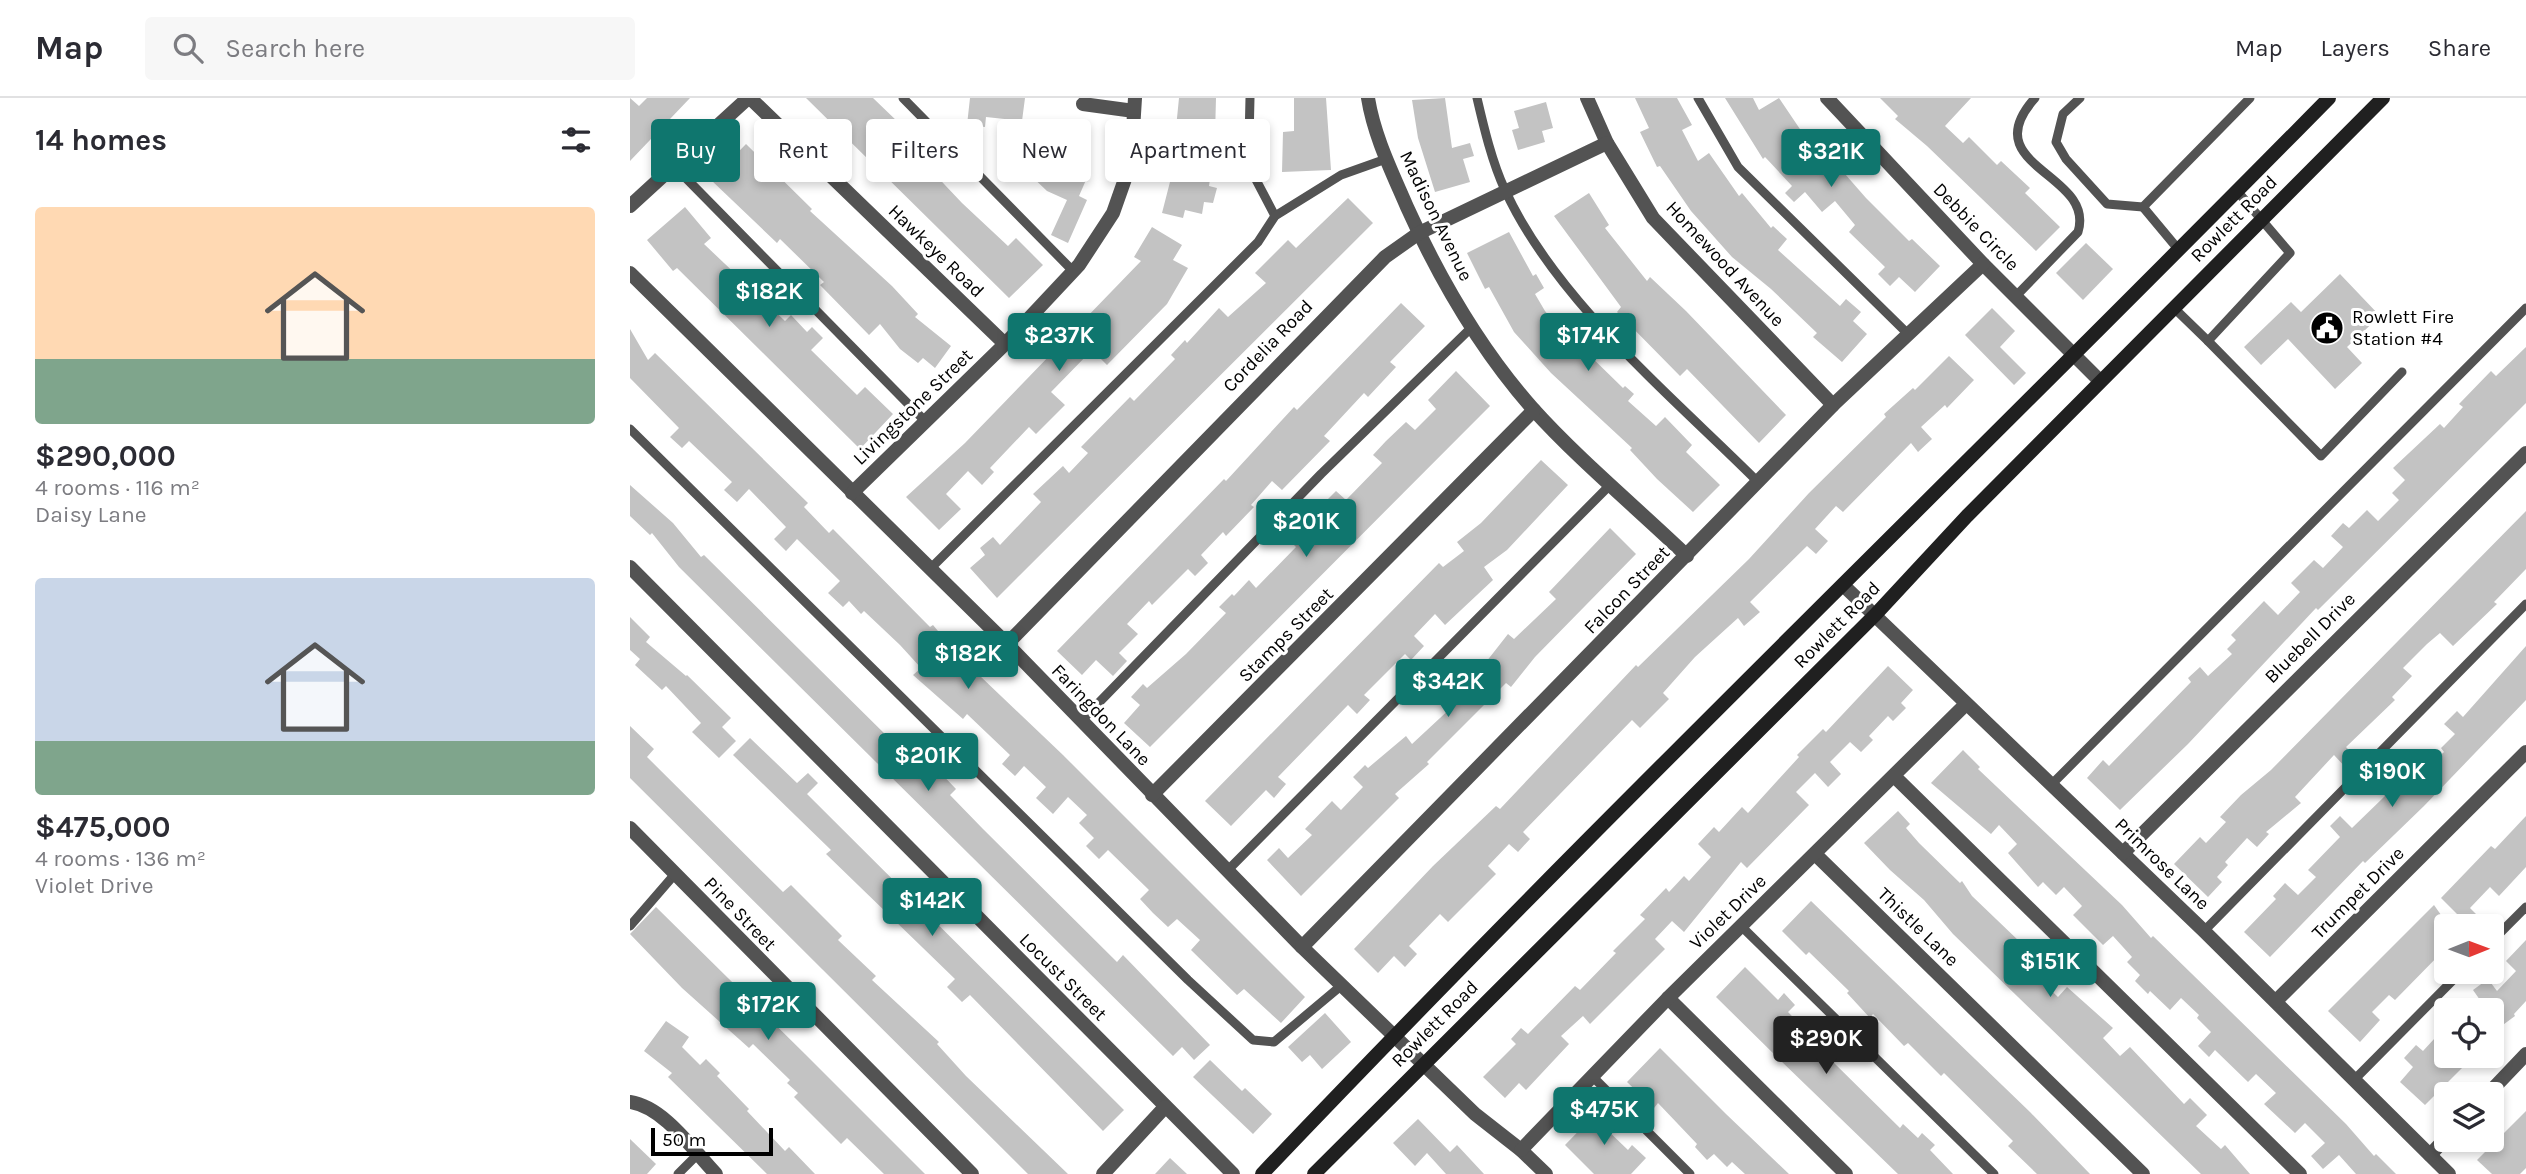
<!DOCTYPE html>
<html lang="en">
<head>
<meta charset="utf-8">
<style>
	:root { --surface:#fff; --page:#f7f7f7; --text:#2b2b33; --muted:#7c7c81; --line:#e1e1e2; --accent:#0f766e }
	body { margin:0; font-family:Karla,sans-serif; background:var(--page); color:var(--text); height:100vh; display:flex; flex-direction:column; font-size:26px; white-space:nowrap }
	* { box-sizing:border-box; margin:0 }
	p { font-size:23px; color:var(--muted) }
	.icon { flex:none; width:38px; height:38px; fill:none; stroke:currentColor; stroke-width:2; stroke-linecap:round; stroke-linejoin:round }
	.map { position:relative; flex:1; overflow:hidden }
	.side { display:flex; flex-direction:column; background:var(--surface); width:630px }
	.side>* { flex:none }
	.hud { position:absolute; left:21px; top:21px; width:665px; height:63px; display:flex; gap:14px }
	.needle { width:46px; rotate:89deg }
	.tools { position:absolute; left:1804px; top:816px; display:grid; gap:14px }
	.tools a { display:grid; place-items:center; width:70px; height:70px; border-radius:7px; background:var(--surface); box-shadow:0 4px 10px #0003; font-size:35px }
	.scale { position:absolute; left:21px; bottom:18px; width:122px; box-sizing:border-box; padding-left:7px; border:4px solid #000; border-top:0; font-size:19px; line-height:24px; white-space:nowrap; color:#000; -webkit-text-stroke:5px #fff; paint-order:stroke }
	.price { position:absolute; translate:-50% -60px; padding:0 16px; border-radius:7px; background:var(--accent); color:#fff; font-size:23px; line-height:46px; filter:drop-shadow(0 2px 4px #0008) }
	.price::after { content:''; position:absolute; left:50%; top:42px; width:21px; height:16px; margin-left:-10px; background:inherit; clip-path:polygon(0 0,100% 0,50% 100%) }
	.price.selected { background:#222; color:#fff }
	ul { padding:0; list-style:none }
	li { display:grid; align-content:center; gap:14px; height:371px; padding:0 35px }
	li span { display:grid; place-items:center; height:217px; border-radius:7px; color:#555 }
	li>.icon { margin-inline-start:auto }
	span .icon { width:126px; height:126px; fill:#fffc; stroke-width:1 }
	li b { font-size:30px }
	h2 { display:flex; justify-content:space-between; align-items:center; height:84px; padding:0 35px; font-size:30px }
	.pill { padding:0 24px; border-radius:7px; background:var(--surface); box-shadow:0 4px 10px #0003; font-size:24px; line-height:63px }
	.pill.selected { background:var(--accent); color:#fff }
	header { display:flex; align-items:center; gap:42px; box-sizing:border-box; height:98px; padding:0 35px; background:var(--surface); border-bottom:2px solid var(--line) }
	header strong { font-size:33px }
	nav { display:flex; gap:38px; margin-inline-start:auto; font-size:24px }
	.search { width:490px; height:63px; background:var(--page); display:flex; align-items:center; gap:18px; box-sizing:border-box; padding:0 24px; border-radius:7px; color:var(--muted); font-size:26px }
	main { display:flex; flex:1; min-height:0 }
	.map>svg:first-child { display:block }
	.building { fill:#c3c3c3 }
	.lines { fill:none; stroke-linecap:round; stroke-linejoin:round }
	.lane { stroke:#535353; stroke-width:9 }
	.street { stroke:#535353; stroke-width:14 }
	.secondary { stroke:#202020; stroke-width:14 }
	.labels { text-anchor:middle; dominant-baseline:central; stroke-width:6; stroke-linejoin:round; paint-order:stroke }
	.street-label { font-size:19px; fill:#000; stroke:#fff }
	.poi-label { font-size:19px; fill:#000; stroke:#fff; text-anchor:start }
</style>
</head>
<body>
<header>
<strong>Map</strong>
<div class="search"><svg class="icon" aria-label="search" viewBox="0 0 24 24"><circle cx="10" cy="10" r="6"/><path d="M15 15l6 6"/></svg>Search here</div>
<nav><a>Map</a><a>Layers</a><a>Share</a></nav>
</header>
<main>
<section class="side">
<h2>14 homes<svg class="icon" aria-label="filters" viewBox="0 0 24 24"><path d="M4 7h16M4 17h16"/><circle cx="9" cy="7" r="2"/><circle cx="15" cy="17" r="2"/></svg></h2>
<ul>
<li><span style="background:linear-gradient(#ffd9b3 70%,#7fa58c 0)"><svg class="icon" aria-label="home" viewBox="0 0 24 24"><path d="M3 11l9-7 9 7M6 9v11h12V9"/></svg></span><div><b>$290,000</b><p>4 rooms · 116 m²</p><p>Daisy Lane</p></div></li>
<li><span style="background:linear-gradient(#c9d6e8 75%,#7fa58c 0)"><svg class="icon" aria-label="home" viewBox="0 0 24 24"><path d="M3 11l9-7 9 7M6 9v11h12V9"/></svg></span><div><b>$475,000</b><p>4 rooms · 136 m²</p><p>Violet Drive</p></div></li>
</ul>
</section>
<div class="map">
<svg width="1896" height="1076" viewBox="0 0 1896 1076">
	<rect width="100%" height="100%" fill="#fff"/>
	<g class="building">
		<polygon points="0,0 9,8 17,0 60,0 0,63"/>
		<polygon points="176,0 243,0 269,25 264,31 290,56 300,46 309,56 297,68 332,105 378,148 386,140 413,167 379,200"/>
		<polygon points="340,0 395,0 392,23 356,19 355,29 337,27"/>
		<polygon points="549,0 586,0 585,37 594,38 591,54 584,53 579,88 587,90 583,105 574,104 572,116 555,112 553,120 532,115 541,80"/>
		<polygon points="664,0 696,0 701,72 652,74 653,34 664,33"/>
		<polygon points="815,0 822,50 840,45 844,58 833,61 840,84 805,94 788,40 782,2"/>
		<polygon points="1005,0 1047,0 1062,27 1052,32 1068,63 1079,55 1109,98 1112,95 1141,130 1143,128 1157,141 1148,152 1210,208 1216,201 1231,214 1223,223 1237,236 1212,264 1183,239 1187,235 1141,191 1102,159 1061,113 1030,68 1027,69 1010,34 1019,30"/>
		<polygon points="1095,0 1123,0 1129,12 1149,0 1176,40 1180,36 1236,100 1279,143 1282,141 1310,168 1285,194 1269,179 1260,188 1248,176 1255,169 1219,134 1225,127 1205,103 1192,114 1175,94 1164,104 1155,95 1162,88 1135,59 1133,61"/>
		<polygon points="1250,0 1341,0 1315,28 1333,45 1339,39 1367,67 1371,63 1400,90 1395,95 1430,129 1406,153 1297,48 1265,21 1268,18"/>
		<polygon points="916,4 923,30 912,33 915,44 888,52 882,32 889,30 884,13"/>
		<polygon points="395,38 425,69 456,82 449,98 457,102 438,145 421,137 437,102 417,93 396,73 391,77 374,60"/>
		<polygon points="116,46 182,111 180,113 262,188 288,216 285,219 321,248 305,270 293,260 288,265 270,251 250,226 239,237 190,187 194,184 150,141 147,145 81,82"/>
		<polygon points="959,95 979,127 975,130 1017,183 1020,179 1056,213 1156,317 1129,345 1057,271 1050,278 987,214 991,209 924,118"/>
		<polygon points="718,100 743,125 367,500 340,470 355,457 350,450 363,439 370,447 411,404 403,396 433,368 439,375 458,355 451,349 500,299 504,303 545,261 541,257 555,242 557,245 589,210 598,219 636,185 625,175 658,142 666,150"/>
		<polygon points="55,109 81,140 74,146 155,223 161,217 177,234 182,229 193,240 181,252 227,297 235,289 263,316 230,351 47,170 43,173 17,142"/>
		<polygon points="522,129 552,147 543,162 558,170 537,206 477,267 462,252 421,294 435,307 406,336 399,329 360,370 364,374 352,387 338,373 316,396 331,411 309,432 276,399 335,345 511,163 504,159"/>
		<polygon points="879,134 903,178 906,176 914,190 905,196 915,213 936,238 947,228 958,242 950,248 993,290 995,288 1004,296 998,303 1026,328 1035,319 1062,347 1056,354 1090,387 1063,414 1027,381 1000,352 1002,350 921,275 884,234 859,189 855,191 837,155"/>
		<polygon points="1456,145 1483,171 1453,202 1426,175"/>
		<polygon points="1710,176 1750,218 1717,249 1732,265 1705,291 1658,241 1631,267 1614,249 1661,204 1671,214"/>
		<polygon points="771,205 795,228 760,264 766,269 738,299 734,295 694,338 700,343 652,392 642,383 621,407 624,409 596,438 593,434 571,457 578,465 565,478 558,471 522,507 519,503 497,526 508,536 489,555 497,563 483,578 466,562 452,577 427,553 594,381 596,383 664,309 667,312"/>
		<polygon points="1362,210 1385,233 1370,249 1396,275 1384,287 1335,237"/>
		<polygon points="0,231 18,262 25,255 178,405 174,409 199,435 203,431 300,529 303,527 328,557 433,657 675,899 651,925 614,891 607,897 561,852 570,842 547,821 538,829 523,815 510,801 519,792 478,752 469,761 456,748 464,740 449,725 457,717 438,699 423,716 406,700 416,689 394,668 385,678 372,666 380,657 337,616 333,621 283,577 291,570 270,547 234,513 231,516 219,503 213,509 198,495 210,483 167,441 156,453 144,441 156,429 119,391 107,404 94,392 102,384 59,343 52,350 40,339 49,330 0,280"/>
		<polygon points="1896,249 1896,305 1688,512 1686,510 1558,646 1490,712 1457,680 1473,662 1479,668 1561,584 1558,580 1570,569 1578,578 1602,556 1597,551 1606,542 1601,537 1634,503 1648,517 1670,494 1661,485 1684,462 1693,470 1713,449 1701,438 1713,425 1719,430 1737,412 1748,423 1769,402 1762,395 1775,382 1763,370 1810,326 1814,330 1833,309 1829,306 1861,273 1866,278"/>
		<polygon points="1319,258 1344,282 1317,310 1315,307 1291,329 1302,341 1288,354 1281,345 1213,414 1206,408 1185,431 1198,443 1186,456 1177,448 1120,504 1130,514 1114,528 1108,520 1065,559 1033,595 1039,601 1010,630 1002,622 893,734 900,741 888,754 879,746 858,768 866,776 818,824 810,816 779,848 787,856 775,869 764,858 748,875 724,851 803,768 866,708 870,711 1006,567 1008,569 1119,461 1179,395 1256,319 1254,316 1283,290 1285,292"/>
		<polygon points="826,273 860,308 520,649 494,625 510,607 501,599 513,586 517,590 556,556 596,515 589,509 602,496 604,498 619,482 626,490 666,449 658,441 706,393 716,402 752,365 743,357 756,343 776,324 785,332 806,311 798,302"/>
		<polygon points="911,362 938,387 877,452 854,469 863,482 815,527 805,516 784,538 794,548 781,562 775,556 734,597 740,602 727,616 718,607 648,679 656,686 644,700 636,692 601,728 575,703 809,465 813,469 834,453 827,444 851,425"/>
		<polygon points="0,387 43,425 71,459 74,457 264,645 266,643 297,674 304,668 326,691 320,697 353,731 487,864 493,857 580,947 564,962 552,949 543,958 49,469 22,435 20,437 0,418"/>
		<polygon points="1896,413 1896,471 1864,504 1867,506 1823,548 1810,535 1797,546 1773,570 1782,578 1762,599 1765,602 1716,649 1729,662 1718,672 1704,657 1665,699 1671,705 1636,734 1639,736 1627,749 1617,740 1595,764 1598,767 1587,779 1592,784 1578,799 1544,766 1570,739 1576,745 1596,724 1590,719 1611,697 1641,672"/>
		<polygon points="980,430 1006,456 905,559 881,589 876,585 797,664 799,666 765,696 769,700 671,798 637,762 649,750 658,760 682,737 675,731 702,703 711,712 733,689 723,679 735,667 738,670 776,638 782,646 824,607 814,598 842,567 849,573 878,536 884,541 926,501 919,494"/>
		<polygon points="0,519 20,539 16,544 56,578 57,577 101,620 92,629 106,643 89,660 62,634 71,625 36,588 32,592 5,567 10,561 0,552"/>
		<polygon points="1896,548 1896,602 1794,708 1735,765 1733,763 1640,859 1614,834 1646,801 1643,798 1655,785 1668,797 1686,779 1678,772 1710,739 1700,728 1710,718 1722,730 1755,698 1746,688 1761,674 1764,677 1783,660 1794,672 1814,654 1811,650 1825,636 1814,626 1827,613 1833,619"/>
		<polygon points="1258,568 1283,592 1271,605 1276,610 1263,623 1258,618 1239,638 1243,642 1231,654 1220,644 1200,664 1211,676 1198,689 1185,675 1166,694 1179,707 1117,770 1111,764 1054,834 1042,823 1025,841 1035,851 960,926 953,918 931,938 939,946 896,992 889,985 875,1000 853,979 886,946 881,941 891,930 898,936 945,888 950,892 986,855 983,853 1015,821 1010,817 1036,790 1039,794 1054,778 1059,783 1081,759 1068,746 1084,729 1089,734 1112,709 1118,715 1169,659 1167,657 1193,631 1196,634"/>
		<polygon points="0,628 24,651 17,659 153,794 161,787 212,838 208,842 246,878 242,882 309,944 307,946 336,978 438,1076 398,1076 0,680"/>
		<polygon points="120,640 167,685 178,675 188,685 177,696 494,1012 473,1033 340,897 332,904 317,889 325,881 196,756 201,752 103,657"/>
		<polygon points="1333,652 1350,669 1348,671 1492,807 1521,840 1523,838 1716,1026 1744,1058 1746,1056 1766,1076 1726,1076 1709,1057 1693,1071 1681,1058 1695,1045 1675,1025 1665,1035 1634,1006 1646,995 1626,976 1618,984 1585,952 1579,959 1568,948 1581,934 1567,920 1569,917 1551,900 1540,912 1520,893 1518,896 1505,883 1510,877 1497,864 1502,859 1483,838 1473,847 1443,817 1452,808 1434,789 1426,797 1413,784 1408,789 1378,755 1387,746 1369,727 1361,736 1301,685"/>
		<polygon points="1268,713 1280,726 1276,730 1289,745 1330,785 1332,783 1342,798 1390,844 1393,841 1407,854 1402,860 1414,872 1407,879 1428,899 1437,889 1483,930 1473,940 1490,958 1500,949 1554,1006 1560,1000 1577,1017 1566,1028 1591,1051 1595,1047 1620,1076 1571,1076 1323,836 1294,802 1260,772 1234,745"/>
		<polygon points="1896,718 1896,769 1869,798 1860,789 1840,810 1850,820 1839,828 1811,800 1861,748 1865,751"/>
		<polygon points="1181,803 1400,1014 1460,1076 1407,1076 1378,1048 1383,1043 1314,975 1311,978 1278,945 1274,948 1243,916 1240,920 1217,895 1219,893 1179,854 1176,857 1152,833"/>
		<polygon points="1804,807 1816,824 1816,850 1765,902 1759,897 1742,914 1750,922 1730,944 1698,913"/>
		<polygon points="26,809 175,956 295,1076 254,1076 217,1040 211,1046 164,999 168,995 157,985 160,982 123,946 119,950 52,890 0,836"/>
		<polygon points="1896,842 1896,903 1884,916 1885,918 1862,935 1862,912 1857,912 1843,892 1858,881 1867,893 1886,873 1876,863"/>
		<polygon points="1115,869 1148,902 1154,895 1165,907 1158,914 1203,960 1201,962 1270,1030 1273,1026 1288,1040 1292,1035 1305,1047 1300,1052 1323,1076 1268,1076 1150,962 1086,899"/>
		<polygon points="695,915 721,944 692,971 680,957 672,964 658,949"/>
		<polygon points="36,923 59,939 52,949 70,967 76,961 90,975 87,978 119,1011 117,1013 155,1053 159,1049 185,1076 137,1076 38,979 42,975 14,953"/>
		<polygon points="1816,928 1816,957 1845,957 1795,1007 1770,984 1783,969 1774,960 1786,947 1793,953"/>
		<polygon points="1030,950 1096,1016 1159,1076 1115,1076 1102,1064 1097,1069 1084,1056 1077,1062 1065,1049 1067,1046 1028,1005 1024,1010 997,984"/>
		<polygon points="580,962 612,993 615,990 642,1016 623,1036 563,979"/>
		<polygon points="976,1005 987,1016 974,1029 998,1052 1002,1047 1016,1060 1001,1076 964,1076 935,1047"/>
		<polygon points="1896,1013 1896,1070 1890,1076 1862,1076 1847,1062"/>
		<polygon points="788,1021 820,1054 827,1047 854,1076 816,1076 797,1055 785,1068 763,1045"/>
		<polygon points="0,1041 26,1066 17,1076 0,1076"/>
		<polygon points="540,1060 557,1076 525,1076"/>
	</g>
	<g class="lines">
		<g class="lane">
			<polyline points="273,0 443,173"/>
			<polyline points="620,0 619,43 624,78 645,118"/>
			<path d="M847,0C854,30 862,64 875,92C926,203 1043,299 1129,385"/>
			<polyline points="1068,0 1108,69 1278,236"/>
			<polyline points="1450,0 1433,16 1426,44 1436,61 1477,106 1513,109"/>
			<polyline points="44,68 296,324"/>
			<polyline points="1548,151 1513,109 1620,0"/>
			<path d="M1386,198L1448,134C1466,75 1343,69 1405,0"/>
			<polyline points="1543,209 1578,243 1660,155 1607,93"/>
			<polyline points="1578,243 1691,358 1772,274"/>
			<polyline points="0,331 558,882 623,942 644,944 712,887"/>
			<polyline points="301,470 628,144 645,118 711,77 756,61"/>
			<polyline points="451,623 691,376 842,229"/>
			<polyline points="1421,687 1896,210"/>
			<polyline points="597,773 981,386"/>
			<polyline points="0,828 45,776"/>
			<polyline points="1111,828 1364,1076"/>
			<polyline points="1574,833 1896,506"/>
			<polyline points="1862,843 1896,809"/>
			<polyline points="962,978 1060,1076"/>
			<polyline points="1724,982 1832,873"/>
			<polyline points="48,1076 67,1057"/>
		</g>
		<g class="street">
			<polyline points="120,0 375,246"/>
			<path d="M738,0C744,38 762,74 777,109C810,182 850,251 903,311C948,361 1008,411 1057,458"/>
			<polyline points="957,0 977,45 1023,120 1203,307"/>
			<polyline points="1197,0 1353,166 1470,283"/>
			<polyline points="453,6 504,13"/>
			<polyline points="0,108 118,0"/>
			<polyline points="0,175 377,546 672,849 845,1016 891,1052 916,1076"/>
			<polyline points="222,395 375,246 449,167 483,115 501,64 505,0"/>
			<polyline points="0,469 603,1076"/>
			<polyline points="1214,488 1574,833 1819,1076"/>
			<polyline points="377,546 755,159 789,135 977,45"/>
			<polyline points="1264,678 1670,1076"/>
			<polyline points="522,697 904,312"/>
			<polyline points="0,730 342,1076"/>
			<polyline points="1493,755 1896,355"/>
			<polyline points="1185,756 1513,1076"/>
			<polyline points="672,849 1203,307 1353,166"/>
			<polyline points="1038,900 1216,1076"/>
			<polyline points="1646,903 1896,654"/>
			<polyline points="1858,996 1896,956"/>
			<path d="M0,1004C34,1009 63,1052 86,1076"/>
			<polyline points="891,1052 1038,900 1336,606"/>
			<polyline points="1800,1057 1816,1040"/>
			<polyline points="473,1076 535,1009"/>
		</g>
		<g class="secondary">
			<path d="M632,1076C980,710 1345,360 1699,0"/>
			<polyline points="684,1076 1245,517 1337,418 1753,0"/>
		</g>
	</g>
	<defs>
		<symbol id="civic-disc" viewBox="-11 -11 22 22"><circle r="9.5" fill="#000" stroke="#fff"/><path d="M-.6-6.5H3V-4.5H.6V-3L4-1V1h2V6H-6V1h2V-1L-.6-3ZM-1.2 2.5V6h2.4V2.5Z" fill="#fff"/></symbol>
	</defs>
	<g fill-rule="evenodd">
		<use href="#civic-disc" x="1678" y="211" width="38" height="38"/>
	</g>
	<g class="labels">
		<g class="street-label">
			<text transform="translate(806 118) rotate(64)">Madison Avenue</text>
			<text transform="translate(1604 121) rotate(-45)">Rowlett Road</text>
			<text transform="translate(1346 129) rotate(46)">Debbie Circle</text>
			<text transform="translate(306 153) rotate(44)">Hawkeye Road</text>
			<text transform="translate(1095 166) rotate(47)">Homewood Avenue</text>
			<text transform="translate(638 248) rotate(-46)">Cordelia Road</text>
			<text transform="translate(283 309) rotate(-44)">Livingstone Street</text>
			<text transform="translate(997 492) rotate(-46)">Falcon Street</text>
			<text transform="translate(1207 527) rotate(-45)">Rowlett Road</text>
			<text transform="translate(656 537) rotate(-45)">Stamps Street</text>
			<text transform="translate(1680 540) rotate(-45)">Bluebell Drive</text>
			<text transform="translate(471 617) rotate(46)">Faringdon Lane</text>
			<text transform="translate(1532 766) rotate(44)">Primrose Lane</text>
			<text transform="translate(1728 795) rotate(-45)">Trumpet Drive</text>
			<text transform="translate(1098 814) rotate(-44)">Violet Drive</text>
			<text transform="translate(110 816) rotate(46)">Pine Street</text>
			<text transform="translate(1288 829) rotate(44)">Thistle Lane</text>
			<text transform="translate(433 879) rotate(45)">Locust Street</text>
			<text transform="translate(805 926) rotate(-45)">Rowlett Road</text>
		</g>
		<g class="poi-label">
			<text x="1722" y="219">Rowlett Fire<tspan x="1722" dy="22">Station #4</tspan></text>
		</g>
	</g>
</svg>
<div class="tools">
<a><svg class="needle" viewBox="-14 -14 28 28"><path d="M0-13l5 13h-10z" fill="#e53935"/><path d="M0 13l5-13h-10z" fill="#7c7c81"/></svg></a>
<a><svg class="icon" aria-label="locate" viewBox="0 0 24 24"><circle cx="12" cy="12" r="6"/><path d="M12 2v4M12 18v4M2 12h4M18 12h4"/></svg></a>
<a><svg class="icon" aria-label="layers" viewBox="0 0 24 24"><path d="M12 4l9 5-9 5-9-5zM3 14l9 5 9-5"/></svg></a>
</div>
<div class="scale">50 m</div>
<b class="price" style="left:1201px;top:91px">$321K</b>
<b class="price" style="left:139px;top:231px">$182K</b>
<b class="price" style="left:429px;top:275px">$237K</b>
<b class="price" style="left:958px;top:275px">$174K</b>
<b class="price" style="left:676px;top:461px">$201K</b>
<b class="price" style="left:338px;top:593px">$182K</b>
<b class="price" style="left:818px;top:621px">$342K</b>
<b class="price" style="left:298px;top:695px">$201K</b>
<b class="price" style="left:1762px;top:711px">$190K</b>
<b class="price" style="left:302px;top:840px">$142K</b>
<b class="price" style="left:1420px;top:901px">$151K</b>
<b class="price" style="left:138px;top:944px">$172K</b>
<b class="price selected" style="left:1196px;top:978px">$290K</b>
<b class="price" style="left:974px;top:1049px">$475K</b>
<div class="hud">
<a class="pill selected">Buy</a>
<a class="pill">Rent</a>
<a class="pill">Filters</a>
<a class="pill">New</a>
<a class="pill">Apartment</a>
</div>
</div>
</main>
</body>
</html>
